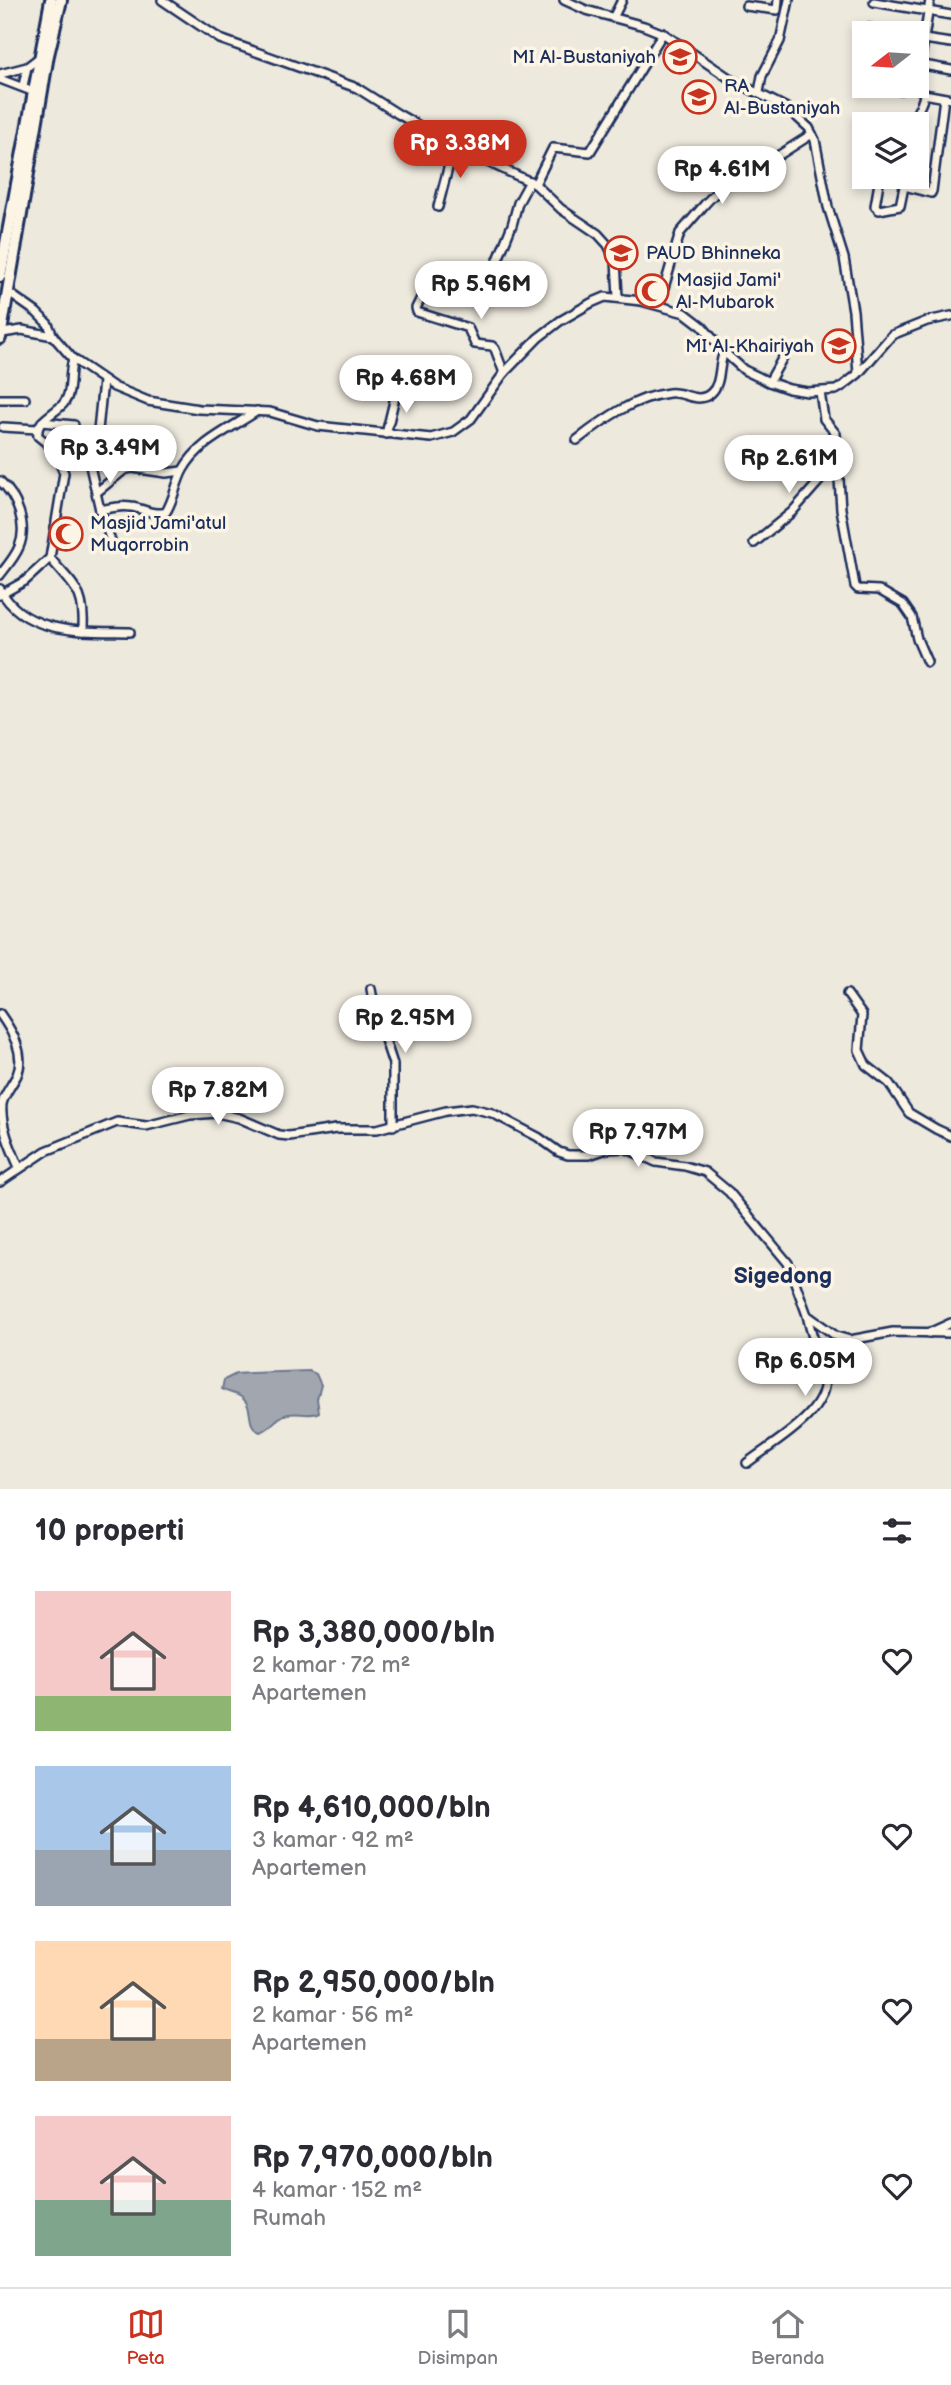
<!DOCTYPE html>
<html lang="id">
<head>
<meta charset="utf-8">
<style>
	:root { --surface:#fff; --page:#f2f2f3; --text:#2b2b33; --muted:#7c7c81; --line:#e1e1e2; --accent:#c8321e }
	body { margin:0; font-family:"Balsamiq Sans",sans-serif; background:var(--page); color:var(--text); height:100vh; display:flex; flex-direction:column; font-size:26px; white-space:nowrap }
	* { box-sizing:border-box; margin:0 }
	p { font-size:23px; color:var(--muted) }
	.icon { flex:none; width:38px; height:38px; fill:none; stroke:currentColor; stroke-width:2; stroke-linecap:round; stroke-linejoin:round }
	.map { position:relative; height:1489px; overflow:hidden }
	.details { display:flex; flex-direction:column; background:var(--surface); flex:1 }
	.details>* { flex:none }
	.needle { width:46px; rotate:253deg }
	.buttons { position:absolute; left:852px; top:21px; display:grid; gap:14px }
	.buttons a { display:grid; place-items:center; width:77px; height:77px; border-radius:0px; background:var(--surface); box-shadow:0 4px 10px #0003; font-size:35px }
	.price { position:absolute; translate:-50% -60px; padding:0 16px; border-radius:24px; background:#fff; color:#222; font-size:23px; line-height:46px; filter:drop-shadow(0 2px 4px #0008) }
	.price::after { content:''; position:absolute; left:50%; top:42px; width:21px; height:16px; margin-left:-10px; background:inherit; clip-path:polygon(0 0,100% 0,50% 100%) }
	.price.on { background:var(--accent); color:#fff }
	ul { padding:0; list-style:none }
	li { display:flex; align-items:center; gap:21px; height:175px; padding:0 35px }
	li span { display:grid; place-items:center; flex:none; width:196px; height:140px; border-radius:0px; color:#555 }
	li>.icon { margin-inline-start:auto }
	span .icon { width:84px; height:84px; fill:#fffc; stroke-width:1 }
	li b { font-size:30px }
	h2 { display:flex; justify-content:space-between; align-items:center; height:84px; padding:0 35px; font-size:30px }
	.menu { display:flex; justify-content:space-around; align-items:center; height:98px; border-top:2px solid var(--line); background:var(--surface); font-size:19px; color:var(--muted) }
	.menu a { display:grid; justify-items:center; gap:4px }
	.menu .on { color:var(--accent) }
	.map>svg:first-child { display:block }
	.water { fill:#a2a7af; stroke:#6c778f; stroke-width:2 }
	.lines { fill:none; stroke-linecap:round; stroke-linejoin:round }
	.minor-casing { stroke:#1b2f5e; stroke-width:12 }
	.highway-casing { stroke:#1b2f5e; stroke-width:16 }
	.minor { stroke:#fcf5e5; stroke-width:7 }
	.highway { stroke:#fcf5e5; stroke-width:10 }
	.labels { text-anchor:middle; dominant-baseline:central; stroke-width:7; stroke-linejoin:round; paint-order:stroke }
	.poi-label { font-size:19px; fill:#1b2f5e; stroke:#fcf5e5; text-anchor:start }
	.quarter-label { font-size:23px; font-weight:bold; fill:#1b2f5e; stroke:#fcf5e5 }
</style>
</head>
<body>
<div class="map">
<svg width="951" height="1489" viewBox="0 0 951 1489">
	<rect width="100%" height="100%" fill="#eee9dd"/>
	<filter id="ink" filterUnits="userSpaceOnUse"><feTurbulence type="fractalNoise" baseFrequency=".0143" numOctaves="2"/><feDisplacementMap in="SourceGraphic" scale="14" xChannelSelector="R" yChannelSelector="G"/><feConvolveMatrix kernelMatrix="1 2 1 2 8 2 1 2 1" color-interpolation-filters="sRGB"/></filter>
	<g filter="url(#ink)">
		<path class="water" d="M309,1371L316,1374L321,1385L317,1399L319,1412C308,1418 296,1410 284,1415C275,1419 271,1428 260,1432C246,1425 253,1413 246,1402C239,1392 231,1395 222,1389L224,1380L236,1374L251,1373Z"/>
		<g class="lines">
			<defs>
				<g id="minor">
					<polyline points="162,0 220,39 357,88 398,114 460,149 535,184 561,209 598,234 608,245 616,261 618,297"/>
					<polyline points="564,0 586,10 644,26 664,34 732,80 787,108 809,128 815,140 828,207 844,258 853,311 858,373"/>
					<polyline points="874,2 951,15"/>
					<polyline points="746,6 777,10 778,0"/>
					<polyline points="613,18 622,0"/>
					<polyline points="868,28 895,33"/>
					<polyline points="917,38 951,43"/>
					<polyline points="862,54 864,55"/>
					<polyline points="918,64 951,70"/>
					<polyline points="0,74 27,67 40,57"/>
					<polyline points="0,79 34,92"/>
					<polyline points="917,84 930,0"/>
					<polyline points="23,86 27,67"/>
					<polyline points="874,86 900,90 917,86"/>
					<polyline points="917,86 924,94 951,99"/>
					<polyline points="759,92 762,76 780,41 789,0"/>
					<path d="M913,124C914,113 923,106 924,94"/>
					<polyline points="880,177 875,206 879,210 900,206 906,177"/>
					<polyline points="535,184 553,148 590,152 663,33"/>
					<polyline points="905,186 931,193 932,191 944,98"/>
					<polyline points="438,207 454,145"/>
					<polyline points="485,292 512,225 518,203 530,181"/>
					<polyline points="9,293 36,312 48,324 53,336 73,359 114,387 148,401 199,409 270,412 318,426 431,438 453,432 471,419 504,373 538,338 560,321 591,303 605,297 641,301 685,313 702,326 724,352 744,370 769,382 789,389 808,392 836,390 844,385 858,374 892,335 927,321 951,316"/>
					<polyline points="423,294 416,308 417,312 468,328 475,344 492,346 495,349 504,373"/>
					<polyline points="659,305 680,233 705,204 721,187 743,172 759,168 812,134"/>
					<polyline points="2,333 22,330 53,336"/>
					<polyline points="103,381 98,430 88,457 100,510 111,541"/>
					<polyline points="769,382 787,350"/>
					<polyline points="820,392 824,419 836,434 841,509 855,586 858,589 879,590 903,604 912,617 917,639 927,662"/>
					<polyline points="0,399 25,399"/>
					<polyline points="42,422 74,425"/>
					<polyline points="3,427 37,429"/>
					<polyline points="386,434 397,389"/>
					<path d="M577,440C604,419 634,397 669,393C684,391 698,405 711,393C722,383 718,365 724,352"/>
					<path d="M0,481C17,496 28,526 19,547C15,557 7,566 0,575"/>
					<polyline points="97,492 124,470 132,468 166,473 182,471"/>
					<path d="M100,510C110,508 121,505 131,507C143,508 152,516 166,512C174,499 176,483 183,470C199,441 231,429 257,411"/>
					<polyline points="754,543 792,512 837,461"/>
					<path d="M50,558C75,588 85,590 83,631"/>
					<path d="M0,589C25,636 84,631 130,632"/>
					<path d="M0,595L25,581L50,558L64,473L54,449L38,436C35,420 55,414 64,403C73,391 68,375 73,359"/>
					<polyline points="371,989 375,1010 393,1064 393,1126"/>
					<polyline points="847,994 862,1015 859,1050 866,1065 889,1083 909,1113 936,1129 951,1136"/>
					<path d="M0,1014C12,1031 26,1054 17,1075C12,1085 4,1094 2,1104C0,1125 11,1149 19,1167"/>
					<polyline points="0,1182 46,1151 117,1122 146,1126 190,1115 217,1113 239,1118 279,1135 289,1136 336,1129 377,1129 446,1111 472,1108 492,1113 538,1137 559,1152 568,1155 589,1155 607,1149 625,1148 656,1162 685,1166 705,1172 729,1192 788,1263 807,1315 836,1336 850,1340 893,1332 951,1333"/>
					<polyline points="929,1333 951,1323"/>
					<path d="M747,1463C774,1442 832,1412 824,1373C819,1353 811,1335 807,1315"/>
				</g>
				<g id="highway">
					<polyline points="0,276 51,0"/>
					<polyline points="0,338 48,55 61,0"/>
				</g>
			</defs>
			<use href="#minor" class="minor-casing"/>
			<use href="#highway" class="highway-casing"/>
			<use href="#minor" class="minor"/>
			<use href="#highway" class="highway"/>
		</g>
	</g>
	<defs>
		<symbol id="school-ring" viewBox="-11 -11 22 22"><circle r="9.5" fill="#fcf5e5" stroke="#c8321e" stroke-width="1.5"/><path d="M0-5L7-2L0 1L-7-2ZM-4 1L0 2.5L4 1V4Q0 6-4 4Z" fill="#c8321e"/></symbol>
		<symbol id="mosque-ring" viewBox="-11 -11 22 22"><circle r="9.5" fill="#fcf5e5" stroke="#c8321e" stroke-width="1.5"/><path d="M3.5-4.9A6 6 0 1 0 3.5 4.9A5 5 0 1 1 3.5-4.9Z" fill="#c8321e"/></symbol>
	</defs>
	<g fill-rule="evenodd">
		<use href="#school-ring" x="661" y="38" width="38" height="38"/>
		<use href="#school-ring" x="680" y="78" width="38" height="38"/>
		<use href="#school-ring" x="602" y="234" width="38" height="38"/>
		<use href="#mosque-ring" x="633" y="272" width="38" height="38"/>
		<use href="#school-ring" x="820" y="327" width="38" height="38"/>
		<use href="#mosque-ring" x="47" y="515" width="38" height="38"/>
	</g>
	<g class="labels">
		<g class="poi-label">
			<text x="656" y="57" text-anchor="end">MI Al-Bustaniyah</text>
			<text x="724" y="86">RA<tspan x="724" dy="22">Al-Bustaniyah</tspan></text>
			<text x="646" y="253">PAUD Bhinneka</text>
			<text x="676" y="280">Masjid Jami'<tspan x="676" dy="22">Al-Mubarok</tspan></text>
			<text x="814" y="346" text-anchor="end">MI Al-Khairiyah</text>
			<text x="90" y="523">Masjid Jami'atul<tspan x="90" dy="22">Muqorrobin</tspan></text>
		</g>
		<g class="quarter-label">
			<text x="783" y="1276">Sigedong</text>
		</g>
	</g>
</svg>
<div class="buttons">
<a><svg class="needle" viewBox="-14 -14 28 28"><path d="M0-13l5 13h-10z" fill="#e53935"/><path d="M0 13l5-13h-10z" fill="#7c7c81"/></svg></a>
<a><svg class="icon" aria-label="layers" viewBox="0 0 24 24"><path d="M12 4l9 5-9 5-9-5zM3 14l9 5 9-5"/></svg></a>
</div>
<b class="price on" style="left:460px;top:180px">Rp 3.38M</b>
<b class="price" style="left:722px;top:206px">Rp 4.61M</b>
<b class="price" style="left:481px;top:321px">Rp 5.96M</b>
<b class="price" style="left:406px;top:415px">Rp 4.68M</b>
<b class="price" style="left:110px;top:485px">Rp 3.49M</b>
<b class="price" style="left:789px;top:495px">Rp 2.61M</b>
<b class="price" style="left:405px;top:1055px">Rp 2.95M</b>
<b class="price" style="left:218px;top:1127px">Rp 7.82M</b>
<b class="price" style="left:638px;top:1169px">Rp 7.97M</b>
<b class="price" style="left:805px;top:1398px">Rp 6.05M</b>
</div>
<section class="details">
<h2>10 properti<svg class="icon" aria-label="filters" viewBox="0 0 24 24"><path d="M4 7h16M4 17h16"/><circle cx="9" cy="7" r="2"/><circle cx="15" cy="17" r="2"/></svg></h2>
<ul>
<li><span style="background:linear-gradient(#f6c9c9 75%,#8fb573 0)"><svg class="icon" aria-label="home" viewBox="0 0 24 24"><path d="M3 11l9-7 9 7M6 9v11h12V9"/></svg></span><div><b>Rp 3,380,000/bln</b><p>2 kamar · 72 m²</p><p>Apartemen</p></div><svg class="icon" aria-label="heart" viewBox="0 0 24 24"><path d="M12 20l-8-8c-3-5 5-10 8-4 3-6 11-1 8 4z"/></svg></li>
<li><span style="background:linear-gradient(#a9c7e8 60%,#9aa5b1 0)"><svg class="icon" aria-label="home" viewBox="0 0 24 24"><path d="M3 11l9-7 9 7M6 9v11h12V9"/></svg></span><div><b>Rp 4,610,000/bln</b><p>3 kamar · 92 m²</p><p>Apartemen</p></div><svg class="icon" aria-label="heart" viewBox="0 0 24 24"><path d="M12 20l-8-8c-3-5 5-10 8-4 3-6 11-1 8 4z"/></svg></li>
<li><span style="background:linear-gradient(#ffd9b3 70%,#b9a48a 0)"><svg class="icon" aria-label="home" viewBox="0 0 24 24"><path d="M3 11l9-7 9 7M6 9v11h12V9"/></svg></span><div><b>Rp 2,950,000/bln</b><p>2 kamar · 56 m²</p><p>Apartemen</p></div><svg class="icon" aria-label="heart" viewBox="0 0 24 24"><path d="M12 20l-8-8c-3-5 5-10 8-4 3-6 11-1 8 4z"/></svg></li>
<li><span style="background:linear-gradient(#f6c9c9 60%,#7fa58c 0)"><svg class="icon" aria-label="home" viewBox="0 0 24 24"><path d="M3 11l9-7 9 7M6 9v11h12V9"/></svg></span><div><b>Rp 7,970,000/bln</b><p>4 kamar · 152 m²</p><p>Rumah</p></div><svg class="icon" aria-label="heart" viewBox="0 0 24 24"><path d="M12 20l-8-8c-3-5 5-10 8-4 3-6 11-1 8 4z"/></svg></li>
</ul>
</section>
<nav class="menu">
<a class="on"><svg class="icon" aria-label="map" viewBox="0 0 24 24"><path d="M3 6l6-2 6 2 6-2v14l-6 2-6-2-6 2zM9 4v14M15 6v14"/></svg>Peta</a>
<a><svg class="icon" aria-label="saved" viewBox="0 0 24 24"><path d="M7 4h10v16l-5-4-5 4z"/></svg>Disimpan</a>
<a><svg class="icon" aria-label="home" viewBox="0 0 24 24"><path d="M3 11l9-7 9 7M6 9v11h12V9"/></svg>Beranda</a>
</nav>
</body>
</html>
